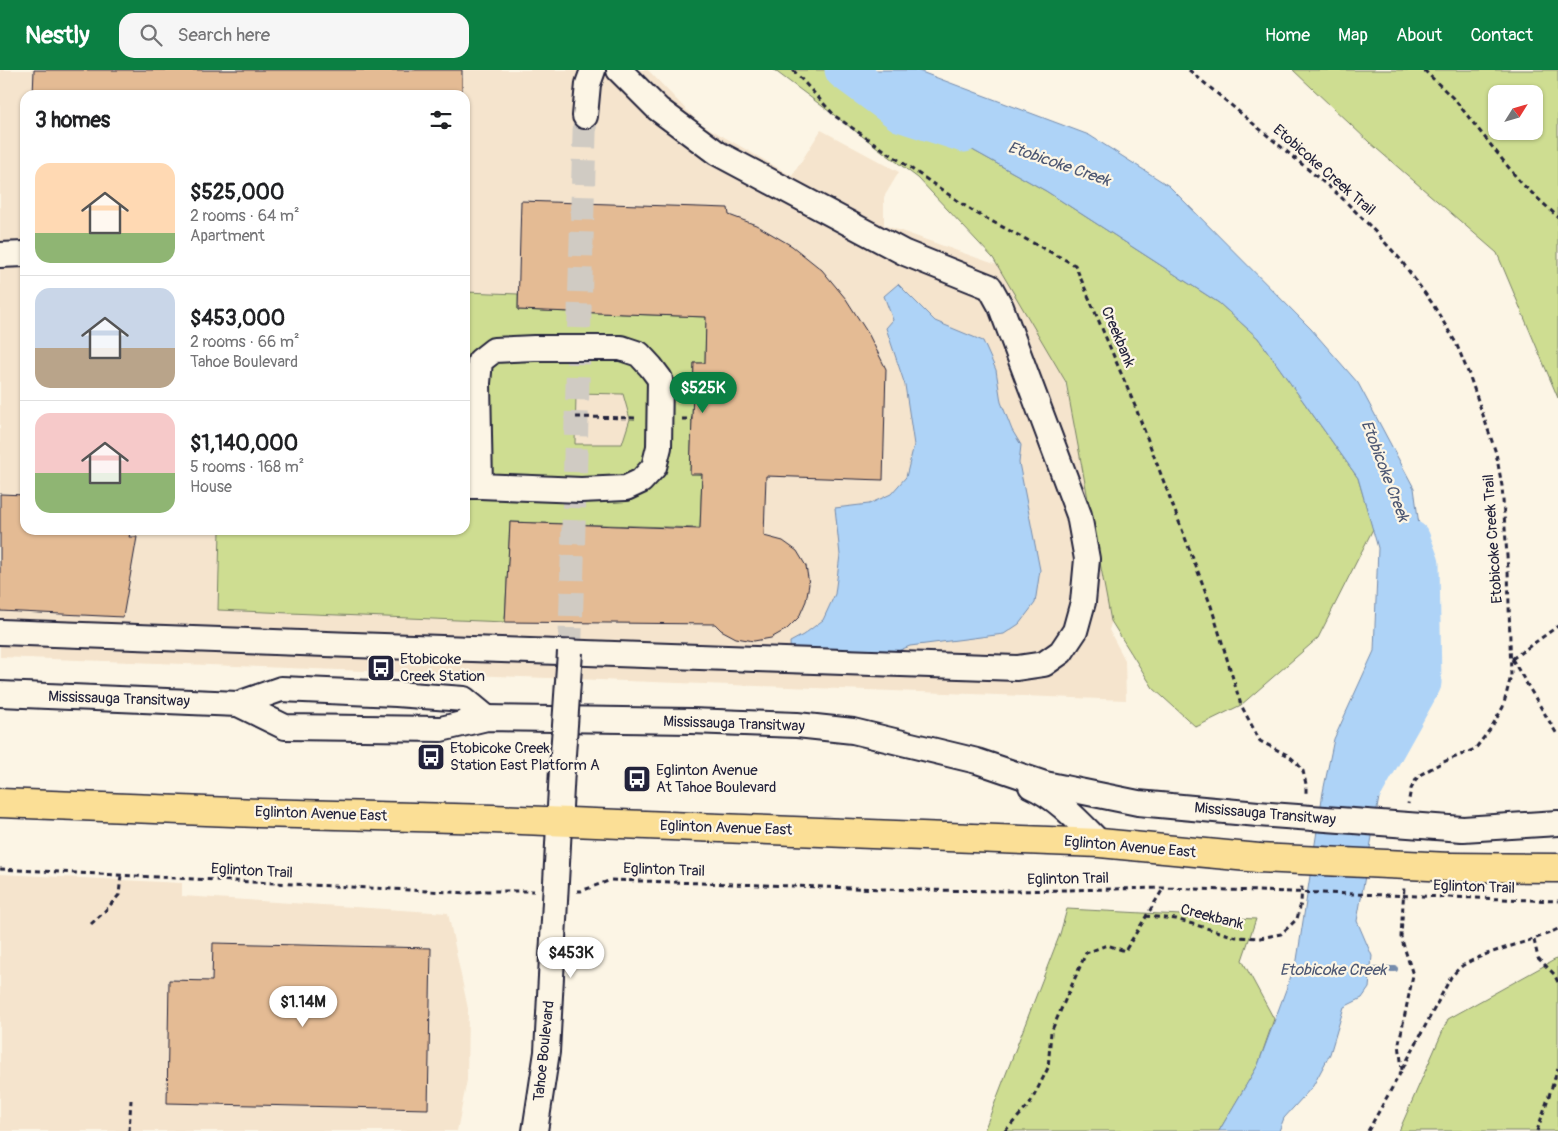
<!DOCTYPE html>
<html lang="en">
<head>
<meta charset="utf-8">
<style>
	:root { --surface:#fff; --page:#f6f6f6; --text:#202124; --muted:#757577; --line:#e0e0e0; --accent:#0b8043 }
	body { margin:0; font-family:Pangolin,sans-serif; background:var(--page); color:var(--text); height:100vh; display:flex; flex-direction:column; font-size:19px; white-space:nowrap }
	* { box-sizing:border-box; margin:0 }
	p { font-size:16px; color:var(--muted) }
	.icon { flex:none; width:28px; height:28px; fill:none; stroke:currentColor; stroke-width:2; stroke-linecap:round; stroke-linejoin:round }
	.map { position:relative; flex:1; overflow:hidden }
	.side { position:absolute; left:20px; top:20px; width:450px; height:445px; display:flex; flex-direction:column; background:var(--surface); border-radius:15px; box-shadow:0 1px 4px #0004 }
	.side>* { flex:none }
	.needle { width:32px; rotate:53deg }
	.buttons { position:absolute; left:1488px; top:15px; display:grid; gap:10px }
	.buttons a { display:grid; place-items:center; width:55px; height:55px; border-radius:10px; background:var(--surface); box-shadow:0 1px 4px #0004; font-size:25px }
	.price { position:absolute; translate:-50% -42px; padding:0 11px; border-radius:18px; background:#fff; color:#222; font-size:16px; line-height:32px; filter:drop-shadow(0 1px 2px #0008) }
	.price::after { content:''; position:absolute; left:50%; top:30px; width:15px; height:11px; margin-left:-8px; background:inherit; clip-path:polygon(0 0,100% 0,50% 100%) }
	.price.active { background:var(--accent); color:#fff }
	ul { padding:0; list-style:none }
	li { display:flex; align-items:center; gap:15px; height:125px; padding:0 15px }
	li+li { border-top:1px solid var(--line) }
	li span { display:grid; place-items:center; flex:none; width:140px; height:100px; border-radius:15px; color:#555 }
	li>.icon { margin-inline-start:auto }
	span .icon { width:60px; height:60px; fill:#fffc; stroke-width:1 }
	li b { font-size:21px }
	h2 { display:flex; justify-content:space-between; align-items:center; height:60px; padding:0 15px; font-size:21px }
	header { display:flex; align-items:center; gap:30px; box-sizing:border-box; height:70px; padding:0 25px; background:var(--accent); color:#fff }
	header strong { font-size:24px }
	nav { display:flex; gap:28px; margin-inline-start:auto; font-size:18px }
	.search { width:350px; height:45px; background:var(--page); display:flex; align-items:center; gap:12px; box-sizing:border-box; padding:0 18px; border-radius:15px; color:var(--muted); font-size:19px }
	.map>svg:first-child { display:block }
	.built { fill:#f5e4cd; fill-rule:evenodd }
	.green { fill:#cedd91; stroke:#788066; fill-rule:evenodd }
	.water { fill:#aed3f7; stroke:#768cac }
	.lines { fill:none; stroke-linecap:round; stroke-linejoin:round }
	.stream { stroke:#768cac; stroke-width:6 }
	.river { stroke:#aed3f7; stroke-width:39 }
	.building { fill:#e4bb94; stroke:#22223b }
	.minor-tunnel { stroke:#d0cbc3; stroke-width:24; stroke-dasharray:24 12; stroke-linecap:butt }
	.minor-casing { stroke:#22223b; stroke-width:28 }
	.major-casing { stroke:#22223b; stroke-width:31 }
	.path { stroke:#22223b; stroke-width:3; stroke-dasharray:5 4; stroke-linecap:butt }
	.minor { stroke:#fcf5e5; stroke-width:24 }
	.major { stroke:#fbdf96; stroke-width:28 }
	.minor-bridge-casing { stroke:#22223b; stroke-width:28; stroke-linecap:butt }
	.major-bridge-casing { stroke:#22223b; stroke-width:31; stroke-linecap:butt }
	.path-bridge { stroke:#22223b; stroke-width:3; stroke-dasharray:5 4; stroke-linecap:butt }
	.minor-bridge { stroke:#fcf5e5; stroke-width:24 }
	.major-bridge { stroke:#fbdf96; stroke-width:28 }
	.labels { text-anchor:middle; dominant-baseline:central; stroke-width:4.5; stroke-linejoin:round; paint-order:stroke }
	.street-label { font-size:15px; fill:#22223b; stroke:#fcf5e5 }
	.poi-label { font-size:15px; fill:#22223b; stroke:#fcf5e5; text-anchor:start }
	.water-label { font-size:16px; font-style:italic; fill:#4c5773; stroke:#fcf5e5 }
</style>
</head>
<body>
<header>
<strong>Nestly</strong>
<div class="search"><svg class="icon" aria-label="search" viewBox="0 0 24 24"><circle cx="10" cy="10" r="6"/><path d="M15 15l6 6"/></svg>Search here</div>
<nav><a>Home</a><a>Map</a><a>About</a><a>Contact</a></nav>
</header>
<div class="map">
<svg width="1558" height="1061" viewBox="0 0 1558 1061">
	<rect width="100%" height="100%" fill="#fcf5e5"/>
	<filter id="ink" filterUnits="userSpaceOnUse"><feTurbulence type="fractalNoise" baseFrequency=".02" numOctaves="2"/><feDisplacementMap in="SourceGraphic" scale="10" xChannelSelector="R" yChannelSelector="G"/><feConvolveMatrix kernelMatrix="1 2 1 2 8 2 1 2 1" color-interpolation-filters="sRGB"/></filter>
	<g filter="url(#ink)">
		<g class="built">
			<path d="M0,0H648L698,52L792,106L821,60L899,102L884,127V155L1037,209L1121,522L1109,560L1125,590L1126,630L0,587ZM25,25H465V460H25Z"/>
			<polygon points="0,804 182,813 182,826 448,843 468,939 467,1010 457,1061 0,1061"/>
		</g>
		<g class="green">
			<polygon points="774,0 829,0 1046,121 1219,233 1258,268 1358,408 1373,459 1318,568 1241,635 1196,657 1153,618 1111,551 1066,312 993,188 918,108"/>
			<path d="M1293,0H1558V328L1497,183L1369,72ZM1496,24H1534V61H1496Z"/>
			<path d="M465,222L518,224V240L706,247L705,293H694L690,403L702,404L700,458L510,452L505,552L218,540L220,460H465ZM576,323L623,324L630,349L622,374H575Z"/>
			<polygon points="1067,839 1256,849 1242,890 1274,949 1258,995 1219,1061 984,1061 1060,864"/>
			<polygon points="1558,888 1558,1061 1399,1061 1448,949"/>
		</g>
		<g class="water">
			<polygon points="829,0 916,0 1089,65 1169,116 1311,259 1358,313 1414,418 1424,492 1409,607 1388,677 1357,851 1372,886 1369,918 1362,928 1344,937 1330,984 1313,1016 1284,1048 1279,1061 1219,1061 1258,995 1297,890 1323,722 1334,669 1374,581 1378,478 1358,408 1258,268 1219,233 1046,121"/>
			<polygon points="898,214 935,251 983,271 996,300 1001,332 1012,360 1021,375 1019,393 1040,500 1035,533 1019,554 1004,564 910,576 890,584 791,597 790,572 803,565 823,550 835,524 840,485 835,438 869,434 891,424 906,407 914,375 905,315 886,258 893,250 884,226"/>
		</g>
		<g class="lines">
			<polyline class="stream" points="1363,899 1395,899"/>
			<g class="river">
				<polyline points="844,0 902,43 964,63"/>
				<polyline points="1365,715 1422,613 1420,494 1411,470"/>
			</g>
		</g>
		<g class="building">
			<polygon points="34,0 462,0 462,25 33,25"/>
			<polygon points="521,131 728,138 729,145 756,155 792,176 822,200 846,229 869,265 886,299 883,410 766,406 764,466 783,471 797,481 806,496 809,514 806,531 799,547 787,559 771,568 754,571 736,568 721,560 715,554 505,552 510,452 700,459 702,404 690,404 692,349 694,293 705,293 706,247 518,240"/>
			<polygon points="0,424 25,425 25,460 131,460 129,467 137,467 123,547 0,541"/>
			<polygon points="213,873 431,878 428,1039 167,1033 169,910 212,911"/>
		</g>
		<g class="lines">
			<polyline class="minor-tunnel" points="570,582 585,46"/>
			<defs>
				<g id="minor">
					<polyline points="585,46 588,14 593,0"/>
					<polyline points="0,185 25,184"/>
					<polyline points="465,416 480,416 581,420 626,418 641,411 654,397 659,377 660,309 651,297 639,284 621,278 534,278 494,280 480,291 478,313 480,416"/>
					<path d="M0,562C339,574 678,588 1017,598L1044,594L1061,582L1075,561L1083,532L1087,489L1079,445L1001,237L990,217L905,183L717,83L658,39L619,0"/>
					<polyline points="0,624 238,634 281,619 396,624 464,629 487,648"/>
					<polyline points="238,634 285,657 441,659 487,648 691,651 797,655 853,661 977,691 1045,714 1138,733 1258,744"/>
					<path d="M1031,716C1058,728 1079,752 1100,773"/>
					<polyline points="1463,759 1558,753"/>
					<polyline points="535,1061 547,982 562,699"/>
				</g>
				<g id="major">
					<polyline points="0,733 258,743 493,749 1100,773 1259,788"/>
					<polyline points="1450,797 1558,798"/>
				</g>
			</defs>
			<use href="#minor" class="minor-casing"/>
			<use href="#major" class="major-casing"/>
			<g class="path">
				<polyline points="793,0 835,46 974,142 1075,195 1135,336 1211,536 1241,635 1260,671 1289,686 1297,693 1303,701 1306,714 1306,726"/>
				<polyline points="1189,0 1340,126 1369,155 1400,189 1432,233 1456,273 1470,307 1496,383 1502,416 1508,500 1511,606 1503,637 1491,658 1475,679 1441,693 1418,706 1411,719 1408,734"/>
				<polyline points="1424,0 1455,30 1521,113 1558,147"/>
				<polyline points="576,347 638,348"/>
				<polyline points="682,349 692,349"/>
				<polyline points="1512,589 1558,666"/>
				<polyline points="1512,589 1558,556"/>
				<polyline points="0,799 468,823 486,821 534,821"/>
				<polyline points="577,821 581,821 611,810 914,820 1015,821 1163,818 1259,821"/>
				<polyline points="1449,827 1558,831"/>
				<polyline points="1145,846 1176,849 1236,867 1260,868 1281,864 1297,849 1301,833 1302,814"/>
				<polyline points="91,854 104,842 119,825 121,805"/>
				<polyline points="1534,870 1538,888 1554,904 1558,912"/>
				<polyline points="1402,1000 1399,973 1413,905 1401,867 1404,817"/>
				<polyline points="129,1061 131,1030"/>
				<polyline points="1005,1061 1030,1034 1048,998 1051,962 1086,883 1107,875 1125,881 1163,819"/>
				<path d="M1368,1061L1402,1000L1451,907C1454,904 1458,899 1462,896C1489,879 1528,874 1558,859"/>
				<polyline points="1537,1061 1558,999"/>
			</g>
			<use href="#minor" class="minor"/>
			<use href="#major" class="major"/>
			<defs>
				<g id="minor-bridge">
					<polyline points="562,699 570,582"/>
					<polyline points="1258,744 1463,759"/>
				</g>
				<polyline id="major-bridge" points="1259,788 1450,797"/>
			</defs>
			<use href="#minor-bridge" class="minor-bridge-casing"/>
			<use href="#major-bridge" class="major-bridge-casing"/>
			<polyline class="path-bridge" points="1259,821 1449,827"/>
			<use href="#minor-bridge" class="minor-bridge"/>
			<use href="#major-bridge" class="major-bridge"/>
		</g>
	</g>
	<defs>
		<symbol id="bus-square" viewBox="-11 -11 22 22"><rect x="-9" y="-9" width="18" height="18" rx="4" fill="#22223b" stroke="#fcf5e5"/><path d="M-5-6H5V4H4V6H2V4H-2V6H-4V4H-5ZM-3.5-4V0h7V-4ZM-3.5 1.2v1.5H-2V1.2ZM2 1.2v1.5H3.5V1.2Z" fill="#fff"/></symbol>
	</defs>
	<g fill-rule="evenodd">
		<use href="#bus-square" x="365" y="582" width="32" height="32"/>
		<use href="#bus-square" x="415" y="671" width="32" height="32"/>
		<use href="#bus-square" x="621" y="693" width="32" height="32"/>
	</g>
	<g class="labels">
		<g class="street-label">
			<text transform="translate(1324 100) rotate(41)">Etobicoke Creek Trail</text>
			<text transform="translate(1118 267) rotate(67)">Creekbank</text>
			<text transform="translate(1493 469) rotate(-94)">Etobicoke Creek Trail</text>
			<text transform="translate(119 629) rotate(2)">Mississauga Transitway</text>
			<text transform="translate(734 654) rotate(2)">Mississauga Transitway</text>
			<text transform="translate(321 744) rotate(2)">Eglinton Avenue East</text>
			<text transform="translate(1265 744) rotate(5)">Mississauga Transitway</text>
			<text transform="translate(726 758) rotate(2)">Eglinton Avenue East</text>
			<text transform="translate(1130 777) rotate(5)">Eglinton Avenue East</text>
			<text transform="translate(664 800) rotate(2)">Eglinton Trail</text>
			<text transform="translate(252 801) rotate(3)">Eglinton Trail</text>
			<text transform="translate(1068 809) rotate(-1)">Eglinton Trail</text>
			<text transform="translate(1474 817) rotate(2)">Eglinton Trail</text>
			<text transform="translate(1212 847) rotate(14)">Creekbank</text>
			<text transform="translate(544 981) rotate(-84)">Tahoe Boulevard</text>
		</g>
		<g class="poi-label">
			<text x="400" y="589">Etobicoke<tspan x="400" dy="17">Creek Station</tspan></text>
			<text x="450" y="678">Etobicoke Creek<tspan x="450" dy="17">Station East Platform A</tspan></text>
			<text x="656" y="700">Eglinton Avenue<tspan x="656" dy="17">At Tahoe Boulevard</tspan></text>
		</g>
		<g class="water-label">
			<text transform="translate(1059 94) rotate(19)">Etobicoke Creek</text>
			<text transform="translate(1385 401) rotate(69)">Etobicoke Creek</text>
			<text x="1333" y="900">Etobicoke Creek</text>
		</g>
	</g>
</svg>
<div class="buttons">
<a><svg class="needle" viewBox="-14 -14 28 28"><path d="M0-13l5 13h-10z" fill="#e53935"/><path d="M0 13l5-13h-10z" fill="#757577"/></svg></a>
</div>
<b class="price active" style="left:703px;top:344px">$525K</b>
<b class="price" style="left:571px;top:909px">$453K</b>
<b class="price" style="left:303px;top:958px">$1.14M</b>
<section class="side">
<h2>3 homes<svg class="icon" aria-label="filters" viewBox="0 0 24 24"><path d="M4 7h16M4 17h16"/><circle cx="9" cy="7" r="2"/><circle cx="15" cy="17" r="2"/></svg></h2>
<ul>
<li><span style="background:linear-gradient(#ffd9b3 70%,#8fb573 0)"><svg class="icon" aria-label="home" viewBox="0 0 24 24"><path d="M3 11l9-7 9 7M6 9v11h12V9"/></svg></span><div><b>$525,000</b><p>2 rooms · 64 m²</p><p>Apartment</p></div></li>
<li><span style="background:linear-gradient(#c9d6e8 60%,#b9a48a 0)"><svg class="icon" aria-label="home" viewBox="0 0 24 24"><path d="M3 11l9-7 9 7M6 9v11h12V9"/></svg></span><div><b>$453,000</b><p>2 rooms · 66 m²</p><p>Tahoe Boulevard</p></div></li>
<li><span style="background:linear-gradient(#f6c9c9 60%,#8fb573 0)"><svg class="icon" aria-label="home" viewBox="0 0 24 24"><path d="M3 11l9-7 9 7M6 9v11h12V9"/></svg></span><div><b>$1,140,000</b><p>5 rooms · 168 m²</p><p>House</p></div></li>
</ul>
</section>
</div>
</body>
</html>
